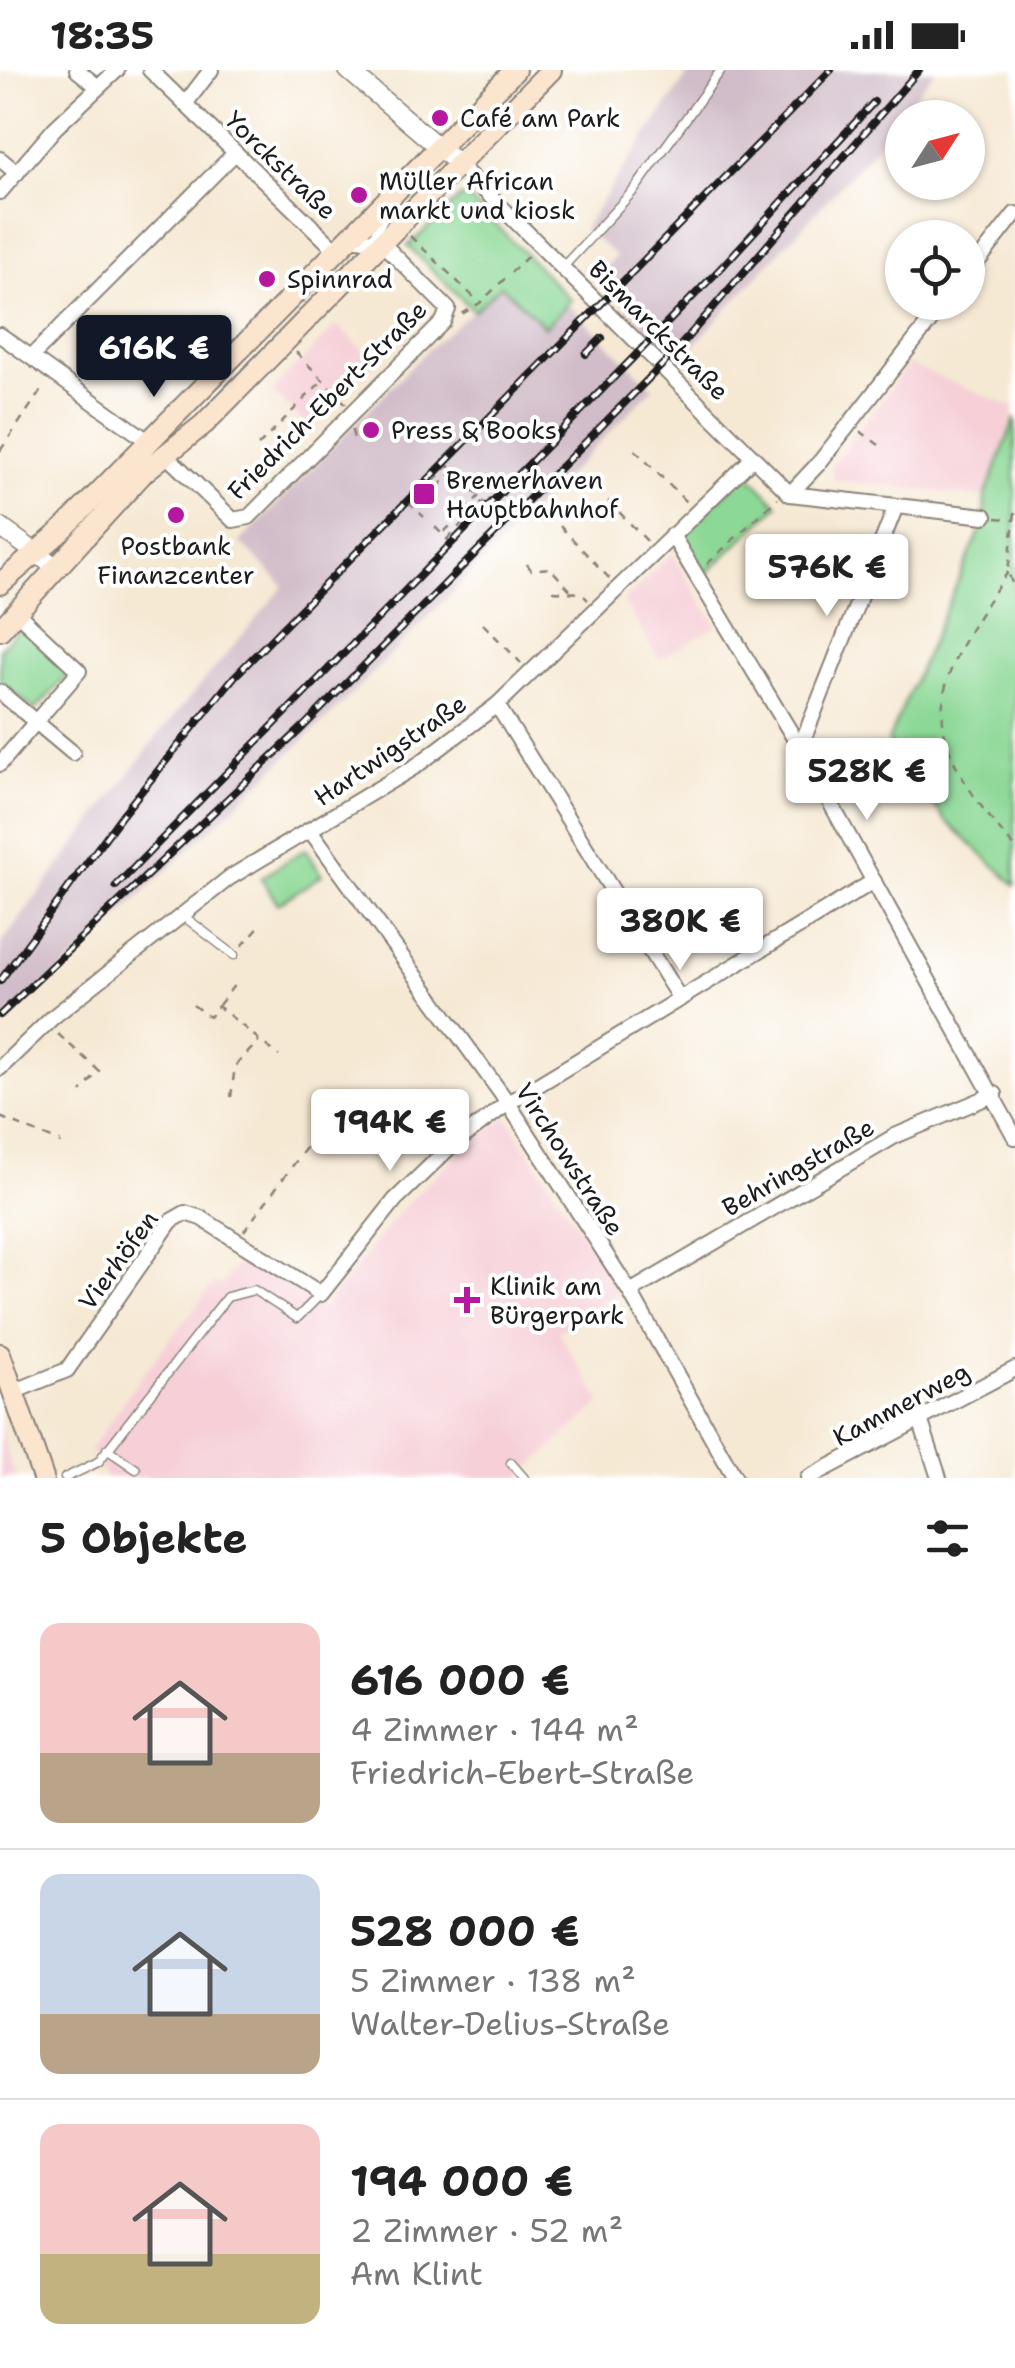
<!DOCTYPE html>
<html lang="de">
<head>
<meta charset="utf-8">
<style>
	:root { --surface:#fff; --page:#f2f2f2; --text:#222; --muted:#767676; --line:#e0e0e0; --accent:#111827 }
	body { margin:0; font-family:"Shantell Sans",sans-serif; background:var(--page); color:var(--text); height:100vh; display:flex; flex-direction:column; font-size:38px; white-space:nowrap }
	* { box-sizing:border-box; margin:0 }
	p { font-size:32px; color:var(--muted) }
	.icon { flex:none; width:55px; height:55px; fill:none; stroke:currentColor; stroke-width:2; stroke-linecap:round; stroke-linejoin:round }
	.map { position:relative; height:1408px; overflow:hidden }
	.panel { display:flex; flex-direction:column; background:var(--surface); flex:1 }
	.panel>* { flex:none }
	.needle { width:65px; rotate:54deg }
	.controls { position:absolute; left:885px; top:30px; display:grid; gap:20px }
	.controls a { display:grid; place-items:center; width:100px; height:100px; border-radius:50%; background:var(--surface); box-shadow:0 2px 8px #0004; font-size:50px }
	.price { position:absolute; translate:-50% -85px; padding:0 22px; border-radius:10px; background:#fff; color:#222; font-size:32px; line-height:65px; filter:drop-shadow(0 2px 5px #0008) }
	.price::after { content:''; position:absolute; left:50%; top:60px; width:30px; height:22px; margin-left:-15px; background:inherit; clip-path:polygon(0 0,100% 0,50% 100%) }
	.price.active { background:var(--accent); color:#fff }
	ul { padding:0; list-style:none }
	li { display:flex; align-items:center; gap:30px; height:250px; padding:0 40px }
	li+li { border-top:2px solid var(--line) }
	li span { display:grid; place-items:center; flex:none; width:280px; height:200px; border-radius:20px; color:#555 }
	li>.icon { margin-inline-start:auto }
	span .icon { width:120px; height:120px; fill:#fffc; stroke-width:1 }
	li b { font-size:42px }
	h2 { display:flex; justify-content:space-between; align-items:center; height:120px; padding:0 40px; font-size:42px }
	.status { display:flex; justify-content:space-between; align-items:center; height:70px; padding:0 50px; background:var(--surface); direction:ltr }
	.status svg { height:28px; fill:currentColor }
	.map>svg:first-child { display:block }
	.built { fill:#f6cfd7 }
	.industrial { fill:#d1bdc9 }
	.green { fill:#8cd896; stroke:#547a59; stroke-width:2.5 }
	.lines { fill:none; stroke-linecap:round; stroke-linejoin:round }
	.service-casing { stroke:#898278; stroke-width:11 }
	.minor-casing { stroke:#898278; stroke-width:18 }
	.tertiary-casing { stroke:#898278; stroke-width:21 }
	.secondary-casing { stroke:#898278; stroke-width:24 }
	.path { stroke:#898278; stroke-width:2.5; stroke-dasharray:8 8; stroke-linecap:butt }
	.service { stroke:#fff; stroke-width:8 }
	.minor { stroke:#fff; stroke-width:14 }
	.tertiary { stroke:#fff; stroke-width:18 }
	.secondary { stroke:#fce5cf; stroke-width:20 }
	.rail-casing { stroke:#1c1c1c; stroke-width:8 }
	.rail { stroke:#fff; stroke-width:4; stroke-dasharray:11; stroke-linecap:butt }
	.poi-dot { fill:#b5179e; stroke:#fff; stroke-width:4 }
	.labels { text-anchor:middle; dominant-baseline:central; stroke-width:8; stroke-linejoin:round; paint-order:stroke }
	.poi-label { font-size:25px; fill:#1c1c1c; stroke:#fff; text-anchor:start }
	.street-label { font-size:25px; fill:#1c1c1c; stroke:#fff }
</style>
</head>
<body>
<div class="status"><b>18:35</b><svg viewBox="0 0 49 12"><path d="M0 12V9h3v3zM5 12V6h3v6zM10 12V3h3v9zM15 12V0h3v12zM26 1h20v11H26zM47 4h2v5h-2z"/></svg></div>
<div class="map">
<svg width="1015" height="1408" viewBox="0 0 1015 1408">
	<rect width="100%" height="100%" fill="#fff"/>
	<filter id="ink" filterUnits="userSpaceOnUse"><feTurbulence type="fractalNoise" baseFrequency=".01" numOctaves="2"/><feDisplacementMap in="SourceGraphic" scale="20" xChannelSelector="R" yChannelSelector="G"/><feConvolveMatrix kernelMatrix="1 2 1 2 8 2 1 2 1" color-interpolation-filters="sRGB"/></filter>
	<filter id="wash" filterUnits="userSpaceOnUse"><feTurbulence type="fractalNoise" baseFrequency=".0048" numOctaves="4" result="noise"/><feDisplacementMap in="SourceGraphic" scale="40" xChannelSelector="R" yChannelSelector="G"/><feGaussianBlur stdDeviation="2.25" result="paint"/><feColorMatrix in="noise" values="0 0 0 0 0 0 0 0 0 0 0 0 0 0 0 0 0 1.4 0 .05"/><feComposite in="paint" operator="in"/></filter>
	<g filter="url(#wash)">
		<rect width="100%" height="100%" fill="#f6e9d4"/>
		<g class="built">
			<polygon points="337,255 375,292 310,359 272,321"/>
			<polygon points="908,294 1015,338 985,427 834,410 831,397"/>
			<polygon points="672,483 717,556 659,589 623,531"/>
			<polygon points="506,1046 619,1221 558,1262 602,1332 519,1408 107,1408 90,1380 142,1305 215,1212 221,1216 242,1186 322,1239 402,1139 456,1085"/>
			<polygon points="0,1352 5,1377 16,1408 0,1408"/>
		</g>
		<g class="industrial">
			<polygon points="691,0 935,0 870,83 680,290 596,207 616,186 583,159"/>
			<polygon points="501,216 545,258 569,235 653,318 342,634 0,959 0,875 159,664 284,516 240,472 424,283"/>
		</g>
		<g class="green">
			<polygon points="461,127 471,130 571,230 545,257 501,215 474,241 408,176"/>
			<polygon points="1015,348 1015,815 945,750 888,671 984,452 985,427"/>
			<polygon points="746,402 778,435 706,504 682,468"/>
			<polygon points="21,556 70,603 35,640 0,611 0,579"/>
			<polygon points="305,779 322,805 278,834 261,808"/>
		</g>
	</g>
	<g filter="url(#ink)">
		<g class="lines">
			<defs>
				<g id="service">
					<polyline points="371,170 389,139"/>
					<polyline points="562,198 635,119 721,0"/>
					<polyline points="182,845 234,885"/>
					<polyline points="107,1379 136,1399"/>
					<polyline points="511,1393 524,1408"/>
					<polyline points="65,1408 98,1392 227,1227 254,1220 297,1248 321,1224"/>
				</g>
				<g id="minor">
					<polyline points="77,0 98,17"/>
					<polyline points="150,0 337,181"/>
					<polyline points="185,34 211,0"/>
					<polyline points="0,89 17,103"/>
					<polyline points="458,94 790,424 985,446"/>
					<polyline points="0,122 55,58 117,0"/>
					<polyline points="968,204 1015,144"/>
					<polyline points="0,265 148,371"/>
					<polyline points="31,287 235,83"/>
					<polyline points="166,385 233,450 249,447 443,252 448,239 381,172 350,168"/>
					<polyline points="790,424 819,393 945,232"/>
					<polyline points="672,465 800,678 1015,1067"/>
					<polyline points="0,622 73,683"/>
					<polyline points="497,635 680,929"/>
					<polyline points="800,678 896,436"/>
					<polyline points="0,694 79,601 17,543"/>
					<polyline points="310,760 508,1033 630,1222 735,1408"/>
					<polyline points="0,998 53,947 229,808 416,696 497,635 752,389"/>
					<polyline points="630,1222 895,1066 995,1024"/>
					<polyline points="13,1322 67,1300 171,1151 185,1143 201,1148 321,1224 395,1130 450,1077 508,1033 874,811"/>
					<polyline points="920,1349 939,1408"/>
					<polyline points="808,1408 1015,1299"/>
				</g>
				<g id="tertiary">
					<polyline points="348,0 458,94"/>
					<polyline points="0,457 57,498"/>
				</g>
				<g id="secondary">
					<polyline points="0,514 60,462 515,0"/>
					<polyline points="0,560 144,402 204,354 551,0"/>
					<polyline points="0,1284 43,1408"/>
				</g>
			</defs>
			<use href="#service" class="service-casing"/>
			<use href="#minor" class="minor-casing"/>
			<use href="#tertiary" class="tertiary-casing"/>
			<use href="#secondary" class="secondary-casing"/>
			<g class="path">
				<polyline points="410,166 480,233"/>
				<polyline points="462,244 480,233 531,183"/>
				<polyline points="296,282 346,334"/>
				<polyline points="352,360 354,370"/>
				<polyline points="860,361 879,375"/>
				<polyline points="258,376 322,311"/>
				<polyline points="635,380 688,434"/>
				<polyline points="0,381 44,316"/>
				<polyline points="446,393 461,409"/>
				<polyline points="438,417 453,401"/>
				<polyline points="472,419 479,426"/>
				<polyline points="597,419 648,472"/>
				<polyline points="408,432 424,447"/>
				<polyline points="411,434 448,396"/>
				<polyline points="418,437 431,424"/>
				<polyline points="464,442 479,426"/>
				<polyline points="1015,442 1008,502 1015,522"/>
				<polyline points="996,448 1015,450"/>
				<polyline points="560,456 610,509"/>
				<polyline points="435,457 450,472"/>
				<polyline points="444,462 457,449"/>
				<polyline points="447,469 484,431"/>
				<polyline points="527,494 531,500 550,498 572,522"/>
				<polyline points="707,494 778,428"/>
				<path d="M1008,502C924,623 915,662 1015,778"/>
				<polyline points="553,521 581,523 588,530"/>
				<polyline points="483,554 521,593"/>
				<polyline points="242,876 263,852"/>
				<polyline points="193,935 209,947 218,936 279,986"/>
				<polyline points="219,935 235,914"/>
				<polyline points="58,964 99,1001 81,1022"/>
				<polyline points="231,1027 235,996 259,971"/>
				<polyline points="0,1047 61,1073"/>
				<polyline points="244,1161 323,1055 328,1041"/>
			</g>
			<use href="#service" class="service"/>
			<use href="#minor" class="minor"/>
			<use href="#tertiary" class="tertiary"/>
			<use href="#secondary" class="secondary"/>
			<defs>
				<g id="rail">
					<polyline points="586,284 602,268"/>
					<polyline points="116,816 720,199 874,32"/>
					<polyline points="0,911 122,745 234,607 831,0"/>
					<polyline points="0,945 303,657 673,284 919,0"/>
				</g>
			</defs>
			<use href="#rail" class="rail-casing"/>
			<use href="#rail" class="rail"/>
		</g>
	</g>
	<g class="poi-dot">
		<circle cx="440" cy="48" r="10"/>
		<circle cx="359" cy="125" r="10"/>
		<circle cx="267" cy="209" r="10"/>
		<circle cx="371" cy="360" r="10"/>
		<rect x="412" y="412" width="24" height="24" rx="5"/>
		<circle cx="176" cy="445" r="10"/>
		<path d="M462 1215h10v10h10v10h-10v10h-10v-10h-10v-10h10z"/>
	</g>
	<g class="labels">
		<g class="poi-label">
			<text x="460" y="48">Café am Park</text>
			<text x="379" y="111">Müller African<tspan x="379" dy="29">markt und kiosk</tspan></text>
			<text x="287" y="209">Spinnrad</text>
			<text x="391" y="360">Press &amp; Books</text>
			<text x="446" y="410">Bremerhaven<tspan x="446" dy="29">Hauptbahnhof</tspan></text>
			<text x="176" y="476" text-anchor="middle">Postbank<tspan x="176" dy="29">Finanzcenter</tspan></text>
			<text x="490" y="1216">Klinik am<tspan x="490" dy="29">Bürgerpark</tspan></text>
		</g>
		<g class="street-label">
			<text transform="translate(281 95) rotate(44)">Yorckstraße</text>
			<text transform="translate(659 260) rotate(45)">Bismarckstraße</text>
			<text transform="translate(327 330) rotate(-45)">Friedrich-Ebert-Straße</text>
			<text transform="translate(390 680) rotate(-34)">Hartwigstraße</text>
			<text transform="translate(570 1089) rotate(57)">Virchowstraße</text>
			<text transform="translate(798 1097) rotate(-30)">Behringstraße</text>
			<text transform="translate(118 1190) rotate(-54)">Vierhöfen</text>
			<text transform="translate(901 1334) rotate(-28)">Kammerweg</text>
		</g>
	</g>
</svg>
<div class="controls">
<a><svg class="needle" viewBox="-14 -14 28 28"><path d="M0-13l5 13h-10z" fill="#e53935"/><path d="M0 13l5-13h-10z" fill="#767676"/></svg></a>
<a><svg class="icon" aria-label="locate" viewBox="0 0 24 24"><circle cx="12" cy="12" r="6"/><path d="M12 2v4M12 18v4M2 12h4M18 12h4"/></svg></a>
</div>
<b class="price active" style="left:154px;top:330px">616K €</b>
<b class="price" style="left:827px;top:549px">576K €</b>
<b class="price" style="left:867px;top:753px">528K €</b>
<b class="price" style="left:680px;top:903px">380K €</b>
<b class="price" style="left:390px;top:1104px">194K €</b>
</div>
<section class="panel">
<h2>5 Objekte<svg class="icon" aria-label="filters" viewBox="0 0 24 24"><path d="M4 7h16M4 17h16"/><circle cx="9" cy="7" r="2"/><circle cx="15" cy="17" r="2"/></svg></h2>
<ul>
<li><span style="background:linear-gradient(#f6c9c9 65%,#b9a48a 0)"><svg class="icon" aria-label="home" viewBox="0 0 24 24"><path d="M3 11l9-7 9 7M6 9v11h12V9"/></svg></span><div><b>616 000 €</b><p>4 Zimmer · 144 m²</p><p>Friedrich-Ebert-Straße</p></div></li>
<li><span style="background:linear-gradient(#c9d6e8 70%,#b9a48a 0)"><svg class="icon" aria-label="home" viewBox="0 0 24 24"><path d="M3 11l9-7 9 7M6 9v11h12V9"/></svg></span><div><b>528 000 €</b><p>5 Zimmer · 138 m²</p><p>Walter-Delius-Straße</p></div></li>
<li><span style="background:linear-gradient(#f6c9c9 65%,#c2b280 0)"><svg class="icon" aria-label="home" viewBox="0 0 24 24"><path d="M3 11l9-7 9 7M6 9v11h12V9"/></svg></span><div><b>194 000 €</b><p>2 Zimmer · 52 m²</p><p>Am Klint</p></div></li>
</ul>
</section>
</body>
</html>
